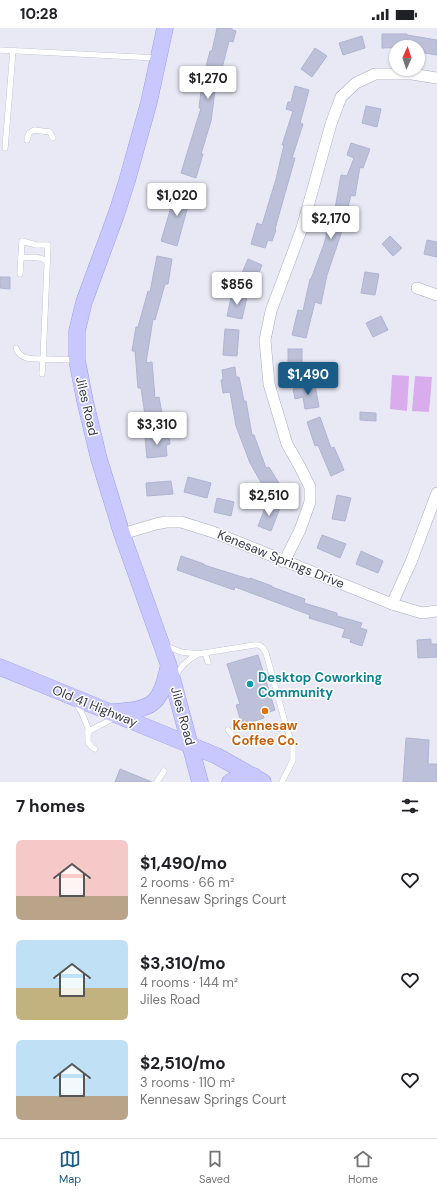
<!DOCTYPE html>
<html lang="en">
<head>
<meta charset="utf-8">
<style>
	:root { --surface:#fff; --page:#f2f2f2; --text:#202124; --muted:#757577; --line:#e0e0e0; --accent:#1b5c87 }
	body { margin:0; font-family:"DM Sans",sans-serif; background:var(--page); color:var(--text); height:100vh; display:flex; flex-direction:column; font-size:15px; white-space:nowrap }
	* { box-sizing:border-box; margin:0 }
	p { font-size:13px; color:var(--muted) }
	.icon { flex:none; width:22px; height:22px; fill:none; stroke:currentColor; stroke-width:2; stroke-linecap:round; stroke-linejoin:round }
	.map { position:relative; height:754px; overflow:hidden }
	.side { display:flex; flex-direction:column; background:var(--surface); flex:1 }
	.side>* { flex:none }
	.needle { width:26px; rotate:3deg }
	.fabs { position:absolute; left:389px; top:12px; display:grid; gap:8px }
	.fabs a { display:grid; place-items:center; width:36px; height:36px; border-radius:50%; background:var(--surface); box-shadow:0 1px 3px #0004; font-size:20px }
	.price { position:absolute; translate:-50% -34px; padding:0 9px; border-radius:4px; background:#fff; color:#222; font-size:13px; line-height:26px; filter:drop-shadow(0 1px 2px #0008) }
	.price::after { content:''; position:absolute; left:50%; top:24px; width:12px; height:9px; margin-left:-6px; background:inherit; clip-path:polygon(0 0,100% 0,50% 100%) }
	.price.current { background:var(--accent); color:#fff }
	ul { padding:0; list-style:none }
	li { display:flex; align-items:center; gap:12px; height:100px; padding:0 16px }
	li span { display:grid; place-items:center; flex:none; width:112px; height:80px; border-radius:6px; color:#555 }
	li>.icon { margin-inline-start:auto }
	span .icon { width:48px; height:48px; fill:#fffc; stroke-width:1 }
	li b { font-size:17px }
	h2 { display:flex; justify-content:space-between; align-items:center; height:48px; padding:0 16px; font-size:17px }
	.status { display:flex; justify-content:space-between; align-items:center; height:28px; padding:0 20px; background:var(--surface); direction:ltr }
	.status svg { height:11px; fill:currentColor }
	.tabs { display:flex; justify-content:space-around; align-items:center; height:56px; border-top:1px solid var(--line); background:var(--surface); font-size:11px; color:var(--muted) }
	.tabs a { display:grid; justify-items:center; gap:2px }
	.tabs .current { color:var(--accent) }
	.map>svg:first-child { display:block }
	.green { fill:#d9aded }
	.building { fill:#bcc0d8; stroke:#afb4d3 }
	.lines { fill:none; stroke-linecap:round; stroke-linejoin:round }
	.lane-casing { stroke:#a9acc2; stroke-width:6 }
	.street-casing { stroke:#a9acc2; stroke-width:12 }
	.secondary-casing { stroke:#9c9ee5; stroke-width:17 }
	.lane { stroke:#fff; stroke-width:5.5 }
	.street { stroke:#fff; stroke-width:11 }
	.secondary { stroke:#c8c8ff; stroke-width:16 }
	.culture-dot { fill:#0f9aa8; stroke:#fff; stroke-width:1.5 }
	.food-dot { fill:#e8710a; stroke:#fff; stroke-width:1.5 }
	.labels { text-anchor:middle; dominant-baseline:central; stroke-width:3; stroke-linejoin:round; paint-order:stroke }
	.street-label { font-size:13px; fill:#363949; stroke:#fff }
	.culture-label { font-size:13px; font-weight:bold; fill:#0d838f; stroke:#fff; text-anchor:start }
	.food-label { font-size:13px; font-weight:bold; fill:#c56008; stroke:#fff }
</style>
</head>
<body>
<div class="status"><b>10:28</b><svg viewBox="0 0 49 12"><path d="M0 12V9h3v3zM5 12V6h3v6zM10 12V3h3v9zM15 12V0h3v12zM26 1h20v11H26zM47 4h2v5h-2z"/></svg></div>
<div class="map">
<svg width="437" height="754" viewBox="0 0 437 754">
	<rect width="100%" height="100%" fill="#e8e9f5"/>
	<g class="green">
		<polygon points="392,347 409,348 407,383 390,381"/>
		<polygon points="415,348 432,349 429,384 412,383"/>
	</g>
	<g class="building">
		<polygon points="217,0 232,0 232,2 236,3 233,14 229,13 222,40 228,42 226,49 217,47 211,93 201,126 203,126 196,150 181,145 201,80 199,80 202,54 210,23 212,23"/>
		<polygon points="382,6 407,6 407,7 437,12 437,27 418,24 418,19 382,20"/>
		<polygon points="362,8 365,20 343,27 339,15"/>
		<polygon points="315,20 327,28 312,49 301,41"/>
		<polygon points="295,58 309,62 300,95 303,96 292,130 295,130 275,201 276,202 272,213 268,212 265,220 251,216 257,195 262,197 276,151 284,117 282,117 293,83 286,81 288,74 291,74"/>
		<polygon points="366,78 381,81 377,99 362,95"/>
		<polygon points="351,115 370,121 363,140 360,139 355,168 351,167 341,206 327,247 321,276 315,274 306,310 292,307 298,282 303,283 310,251 311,251 324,216 333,181 335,181 341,147 347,148 354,130 347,127"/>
		<polygon points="177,159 192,163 177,218 161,213"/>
		<polygon points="390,208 402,220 393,228 382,216"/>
		<polygon points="427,212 437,214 437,229 424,226"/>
		<polygon points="157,228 172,231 168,256 165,256 155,292 153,291 146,335 152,334 155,370 159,369 163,391 146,394 141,360 138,360 135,323 132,323 136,299 138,299 148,263 150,264"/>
		<polygon points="248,231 262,237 253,259 239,252"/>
		<polygon points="365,244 379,246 375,267 361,265"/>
		<polygon points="0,249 10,249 10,261 0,260"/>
		<polygon points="232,265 247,269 242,291 227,288"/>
		<polygon points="381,288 388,302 373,309 366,295"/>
		<polygon points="225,301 239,302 237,328 223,327"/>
		<rect x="288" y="321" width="14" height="26"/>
		<polygon points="235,339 236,349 239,349 244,373 246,373 252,407 254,407 266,440 269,439 280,457 267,465 250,435 236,398 230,364 223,365 221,352 223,352 222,342"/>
		<polygon points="315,357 319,379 305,381 303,369 295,371 293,361"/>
		<polygon points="360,384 376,385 376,393 360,392"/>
		<polygon points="320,389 331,420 334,419 344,442 331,448 318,417 315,418 307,394"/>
		<polygon points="169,407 170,416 166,417 167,428 147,430 145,409"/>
		<polygon points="188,449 211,455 207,470 184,464"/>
		<polygon points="171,453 173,466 147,468 146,455"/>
		<polygon points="337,467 351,470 345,493 332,491"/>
		<polygon points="217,470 234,474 231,488 214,484"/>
		<polygon points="267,475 280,480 271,503 258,498"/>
		<polygon points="322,507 346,516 340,530 317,520"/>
		<polygon points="361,523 383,533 378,545 356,536"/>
		<polygon points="181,528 204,536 204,537 249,551 250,550 272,558 272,559 305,571 304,575 337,585 337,588 362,595 360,600 367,602 362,618 350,614 351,611 342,609 345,601 309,590 310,587 235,559 234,562 177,542"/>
		<polygon points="431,611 431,616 437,616 437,629 418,630 417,612"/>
		<polygon points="258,627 275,682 263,686 264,690 242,697 236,677 240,676 227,636"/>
		<polygon points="406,710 429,712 428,736 437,736 437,754 403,754"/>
		<polygon points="120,741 152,754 115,754"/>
	</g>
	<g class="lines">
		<defs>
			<g id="lane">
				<polyline points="0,22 157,30"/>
				<polyline points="27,112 29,105 34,102 50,104 53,110"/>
				<polyline points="5,120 13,23"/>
				<path d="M21,230C31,229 38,228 47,233"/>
				<path d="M16,320C20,332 32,331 43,331L48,217H36L22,213L20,246"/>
				<polyline points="42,346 43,331 77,332"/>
				<polyline points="166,618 181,624 198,626"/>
				<polyline points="205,625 208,634"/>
				<path d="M175,649C181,638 187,632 198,626L254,617H259L263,620L266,625L286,698L293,719V732L282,754"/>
				<polyline points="75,674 81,683 88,700 88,714 92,719 95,721"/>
				<polyline points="278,701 286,698"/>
				<polyline points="228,702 235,710 246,712"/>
				<polyline points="88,705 91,702 116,689"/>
				<polyline points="157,754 164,743"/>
			</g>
			<g id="street">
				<polyline points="417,260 437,267"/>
				<polyline points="122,506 156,496 166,494 181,494 213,504 392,576 422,585 437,583"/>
				<polyline points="284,534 300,502 310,474 310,459 300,439 287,416 269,356 265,312 271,283 302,200 331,96 341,69 356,55 375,46 412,46 437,50"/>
				<polyline points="392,576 411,534 437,465"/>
			</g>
			<g id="secondary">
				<polyline points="165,0 149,74 127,153 116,187 84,274 77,303 77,332 85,373 99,431 122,506 168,635 200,754"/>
				<polyline points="0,639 217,728 263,754"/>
				<path d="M113,684C151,681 160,679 168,640"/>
				<polyline points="230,754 236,751 254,748"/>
			</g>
		</defs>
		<use href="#lane" class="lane-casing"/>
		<use href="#street" class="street-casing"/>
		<use href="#secondary" class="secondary-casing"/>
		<use href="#lane" class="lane"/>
		<use href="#street" class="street"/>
		<use href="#secondary" class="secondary"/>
	</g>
	<circle class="culture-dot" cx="250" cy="656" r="4"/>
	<circle class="food-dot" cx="265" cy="683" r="4"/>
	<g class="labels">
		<g class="street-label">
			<text transform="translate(87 378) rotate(77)">Jiles Road</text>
			<text transform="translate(281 531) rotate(22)">Kenesaw Springs Drive</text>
			<text transform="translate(95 678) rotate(22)">Old 41 Highway</text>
			<text transform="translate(183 688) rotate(75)">Jiles Road</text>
		</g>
		<g class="culture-label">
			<text x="258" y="649">Desktop Coworking<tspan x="258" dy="15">Community</tspan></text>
		</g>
		<g class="food-label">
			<text x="265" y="697">Kennesaw<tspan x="265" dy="15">Coffee Co.</tspan></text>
		</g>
	</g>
</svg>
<div class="fabs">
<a><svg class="needle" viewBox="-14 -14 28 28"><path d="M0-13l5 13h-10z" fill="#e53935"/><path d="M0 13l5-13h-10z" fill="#757577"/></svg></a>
</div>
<b class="price" style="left:208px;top:72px">$1,270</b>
<b class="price" style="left:177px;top:189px">$1,020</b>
<b class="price" style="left:331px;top:212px">$2,170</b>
<b class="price" style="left:237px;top:278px">$856</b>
<b class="price current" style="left:308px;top:368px">$1,490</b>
<b class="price" style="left:157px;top:418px">$3,310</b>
<b class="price" style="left:269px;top:489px">$2,510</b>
</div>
<section class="side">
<h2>7 homes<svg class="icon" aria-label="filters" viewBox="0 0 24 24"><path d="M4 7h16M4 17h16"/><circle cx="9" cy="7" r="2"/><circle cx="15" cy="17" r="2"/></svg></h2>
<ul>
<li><span style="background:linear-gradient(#f6c9c9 70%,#b9a48a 0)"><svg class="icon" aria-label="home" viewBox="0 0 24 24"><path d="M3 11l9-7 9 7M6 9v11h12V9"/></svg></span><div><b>$1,490/mo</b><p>2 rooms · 66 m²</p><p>Kennesaw Springs Court</p></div><svg class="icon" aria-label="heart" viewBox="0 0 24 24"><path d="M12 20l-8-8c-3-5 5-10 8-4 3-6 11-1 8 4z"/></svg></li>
<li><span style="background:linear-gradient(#bfe0f5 60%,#c2b280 0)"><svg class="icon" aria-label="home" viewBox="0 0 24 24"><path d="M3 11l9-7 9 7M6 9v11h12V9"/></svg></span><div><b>$3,310/mo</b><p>4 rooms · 144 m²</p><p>Jiles Road</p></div><svg class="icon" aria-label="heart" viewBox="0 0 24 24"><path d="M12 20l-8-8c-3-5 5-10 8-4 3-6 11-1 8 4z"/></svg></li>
<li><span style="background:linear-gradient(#bfe0f5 70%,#b9a48a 0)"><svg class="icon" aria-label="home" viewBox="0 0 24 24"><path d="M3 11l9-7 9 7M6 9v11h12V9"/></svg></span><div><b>$2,510/mo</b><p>3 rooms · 110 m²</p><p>Kennesaw Springs Court</p></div><svg class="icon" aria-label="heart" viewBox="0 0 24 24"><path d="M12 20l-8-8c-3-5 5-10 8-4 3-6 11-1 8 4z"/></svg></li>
</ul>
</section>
<nav class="tabs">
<a class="current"><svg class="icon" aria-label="map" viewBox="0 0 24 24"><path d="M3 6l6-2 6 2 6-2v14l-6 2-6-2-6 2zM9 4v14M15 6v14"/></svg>Map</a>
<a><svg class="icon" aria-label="saved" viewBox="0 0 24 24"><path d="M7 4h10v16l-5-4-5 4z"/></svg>Saved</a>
<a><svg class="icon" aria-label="home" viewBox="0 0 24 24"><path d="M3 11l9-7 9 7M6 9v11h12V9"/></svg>Home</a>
</nav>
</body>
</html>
